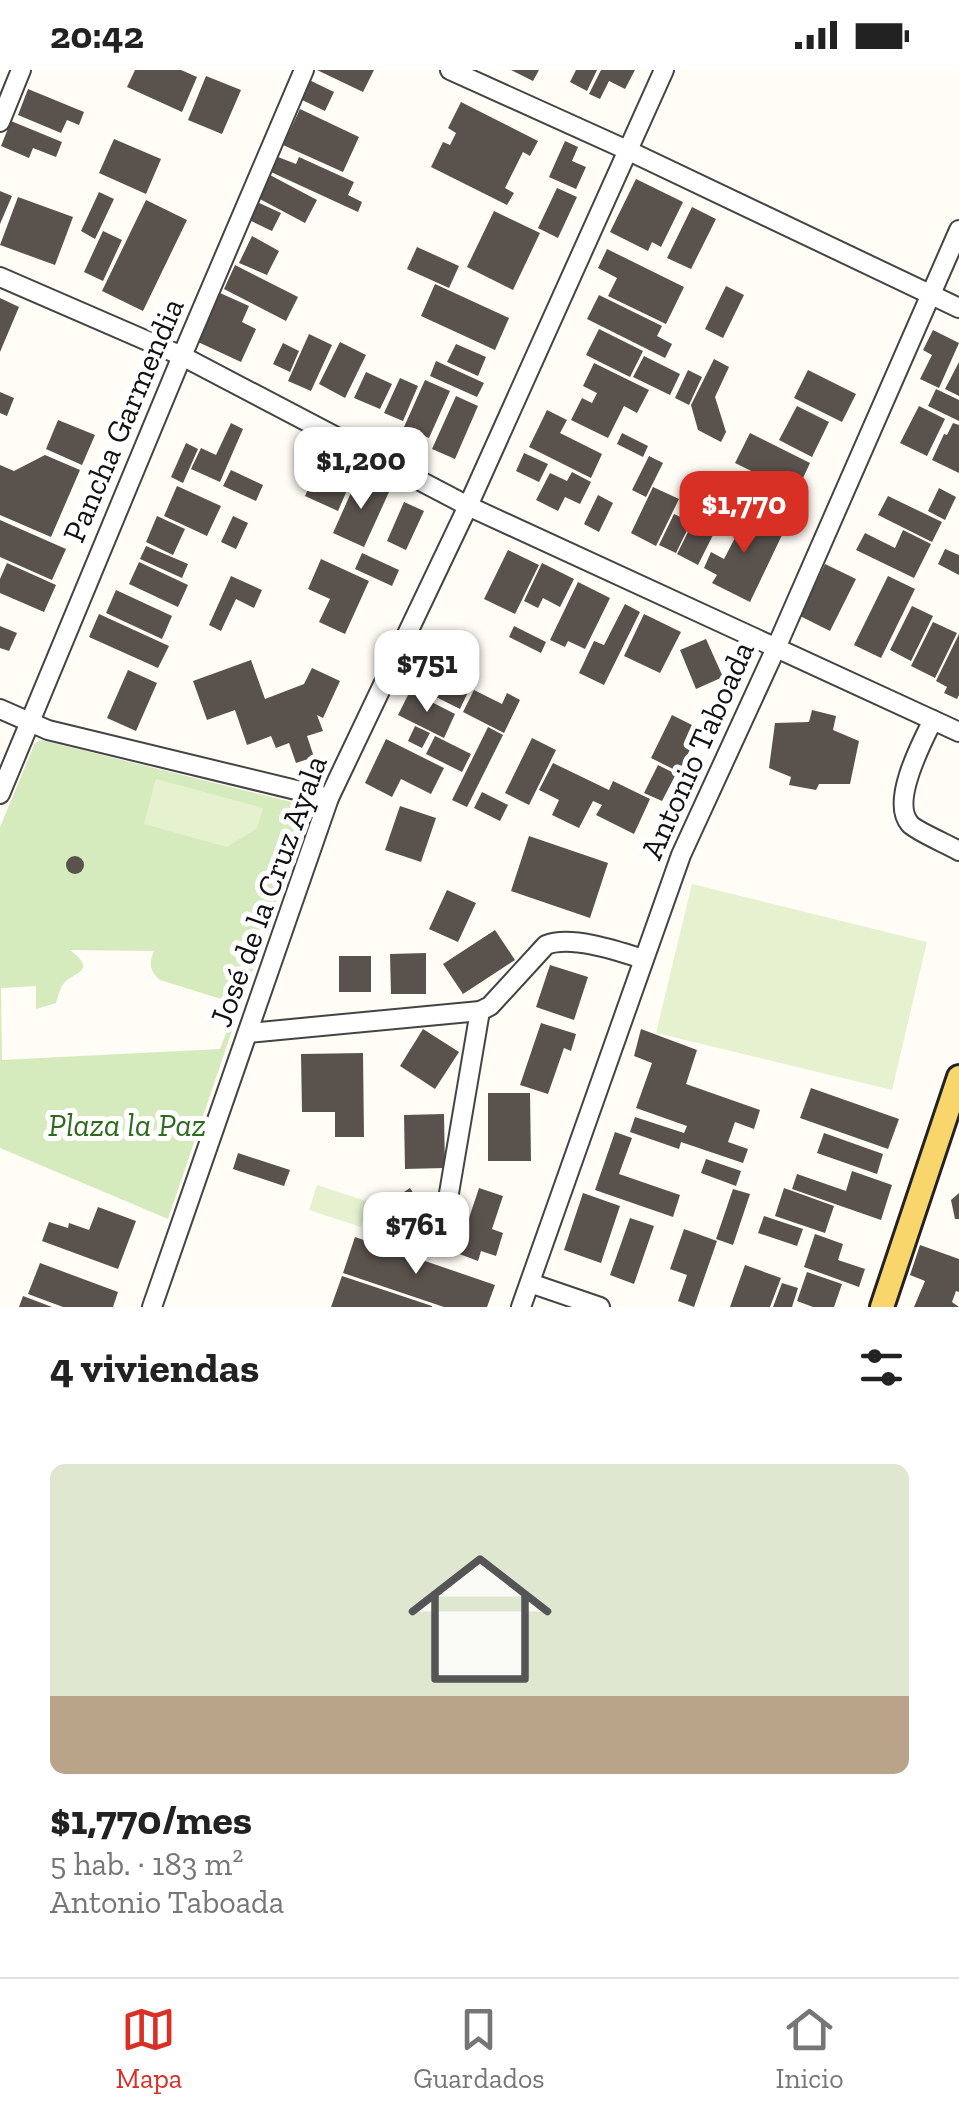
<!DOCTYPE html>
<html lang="es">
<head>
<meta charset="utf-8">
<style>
	:root { --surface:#fff; --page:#f2f2f2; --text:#222; --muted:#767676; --line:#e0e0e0; --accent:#d93025 }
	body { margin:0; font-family:"Zilla Slab",serif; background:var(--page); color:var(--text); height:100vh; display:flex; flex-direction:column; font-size:38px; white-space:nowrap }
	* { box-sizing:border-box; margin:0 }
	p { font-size:32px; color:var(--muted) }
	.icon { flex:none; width:55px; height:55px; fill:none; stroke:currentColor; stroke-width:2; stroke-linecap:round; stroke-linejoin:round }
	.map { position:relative; height:1237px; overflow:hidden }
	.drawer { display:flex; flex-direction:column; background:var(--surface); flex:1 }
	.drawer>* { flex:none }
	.price { position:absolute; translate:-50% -85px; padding:0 22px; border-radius:20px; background:#fff; color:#222; font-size:32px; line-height:65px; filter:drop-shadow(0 2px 5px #0008) }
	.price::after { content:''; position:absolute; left:50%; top:60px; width:30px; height:22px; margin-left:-15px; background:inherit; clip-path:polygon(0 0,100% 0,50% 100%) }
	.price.selected { background:var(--accent); color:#fff }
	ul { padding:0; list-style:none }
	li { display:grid; align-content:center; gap:20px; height:530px; padding:0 50px }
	li span { display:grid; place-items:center; height:310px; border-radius:15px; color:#555 }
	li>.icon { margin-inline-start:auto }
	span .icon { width:180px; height:180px; fill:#fffc; stroke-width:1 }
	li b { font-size:42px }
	h2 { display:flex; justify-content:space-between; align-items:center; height:120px; padding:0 50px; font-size:42px }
	.status { display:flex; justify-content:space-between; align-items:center; height:70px; padding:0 50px; background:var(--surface); direction:ltr }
	.status svg { height:28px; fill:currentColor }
	.tabs { display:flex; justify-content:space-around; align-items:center; height:140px; border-top:2px solid var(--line); background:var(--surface); font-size:28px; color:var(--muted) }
	.tabs a { display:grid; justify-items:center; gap:5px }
	.tabs .selected { color:var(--accent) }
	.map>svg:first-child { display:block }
	.green { fill:#d5ebbd; fill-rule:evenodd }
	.pitch { fill:#e6f2cf }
	.building { fill:#5a524d }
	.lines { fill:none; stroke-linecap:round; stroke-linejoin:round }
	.minor-casing { stroke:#444; stroke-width:22 }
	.major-casing { stroke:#222; stroke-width:28 }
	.minor { stroke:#fff; stroke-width:18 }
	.major { stroke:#f9d66b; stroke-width:22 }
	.labels { text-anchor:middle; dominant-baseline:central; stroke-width:10; stroke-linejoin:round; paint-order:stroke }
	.street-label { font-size:32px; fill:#111; stroke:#fff }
	.park-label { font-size:32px; font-style:italic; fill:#2f6b1f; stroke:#fff }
</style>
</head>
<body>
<div class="status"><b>20:42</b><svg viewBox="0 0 49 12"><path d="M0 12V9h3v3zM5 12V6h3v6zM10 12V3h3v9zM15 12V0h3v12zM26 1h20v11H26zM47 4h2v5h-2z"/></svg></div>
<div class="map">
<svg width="959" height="1237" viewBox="0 0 959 1237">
	<rect width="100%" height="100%" fill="#fffdf5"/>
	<path class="green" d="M41,670L304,735L306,743L168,1149L0,1078V757L35,673ZM70,880L154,881C149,892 149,901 160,910L237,934L220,979L2,990L1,918L36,916V939L56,933C58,927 59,921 62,916C71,901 100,903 70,880Z"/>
	<g class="pitch">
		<polygon points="156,709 263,738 257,758 227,777 144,754"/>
		<polygon points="692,814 927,872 892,1020 656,963"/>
		<polygon points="317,1115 369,1132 361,1157 309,1140"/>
	</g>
	<g class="building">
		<polygon points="135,0 181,0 197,7 182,42 127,17"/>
		<polygon points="317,0 374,0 363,22"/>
		<polygon points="511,0 539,0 533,11"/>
		<polygon points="576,0 597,0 587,21 570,12"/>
		<polygon points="601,0 635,0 625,19 609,11 600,29 589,24"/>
		<polygon points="206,6 241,20 222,64 188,50"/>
		<polygon points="307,9 334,22 325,41 298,28"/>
		<polygon points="28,19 84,42 79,55 67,50 61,63 18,45"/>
		<polygon points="461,32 538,71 530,86 523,82 505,118 514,123 507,135 431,97 443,72 450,75 456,63 448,58"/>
		<polygon points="300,39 359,67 343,102 283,75"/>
		<polygon points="11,51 62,72 56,87 33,78 29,88 1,76"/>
		<polygon points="114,69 161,89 146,124 99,103"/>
		<polygon points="565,71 578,77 572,91 586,97 576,119 549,107"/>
		<polygon points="278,87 296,94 299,87 354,112 348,125 362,132 358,142 271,102"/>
		<polygon points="270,105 317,130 305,153 258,128"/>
		<polygon points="636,109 683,132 661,177 652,172 648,181 610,162"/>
		<polygon points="557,118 577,127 558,168 538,158"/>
		<polygon points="0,121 12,126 0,154"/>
		<polygon points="99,122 114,129 95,169 81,161"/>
		<polygon points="18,127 73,147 55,195 0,175"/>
		<polygon points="146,130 187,150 143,241 102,221"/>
		<polygon points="257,132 281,143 272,161 249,150"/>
		<polygon points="692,137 716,149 691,199 667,188"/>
		<polygon points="494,141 540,163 513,220 467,197"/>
		<polygon points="103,161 122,170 103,211 84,202"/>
		<polygon points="252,166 279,181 267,205 239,193"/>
		<polygon points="417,177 459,196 449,218 407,199"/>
		<polygon points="607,179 684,217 666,254 608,226 617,208 598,198"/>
		<polygon points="235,195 298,227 286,251 224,219"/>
		<polygon points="435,214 509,248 495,280 421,246"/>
		<polygon points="726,216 744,225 723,268 705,259"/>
		<polygon points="220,223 249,236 242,252 256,259 241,292 198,272"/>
		<polygon points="599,225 662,256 657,266 672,274 665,288 587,249"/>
		<polygon points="0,228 19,237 0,282"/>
		<polygon points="599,259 643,281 630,307 586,285"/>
		<polygon points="933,260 959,273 939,318 920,309 932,285 923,280"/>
		<polygon points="309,264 332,275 311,321 288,311"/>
		<polygon points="340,272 366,285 345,328 319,314"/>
		<polygon points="283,273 299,281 290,302 273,294"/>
		<polygon points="456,274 486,287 478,306 447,292"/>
		<polygon points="644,286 680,304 670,325 633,307"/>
		<polygon points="714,289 729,297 715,327 726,362 721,372 698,360 691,335"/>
		<polygon points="436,291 484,313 477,327 430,306"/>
		<polygon points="959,292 959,326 945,319"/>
		<polygon points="594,293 649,320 637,343 624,336 608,368 571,350 582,328 592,333 597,323 583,316"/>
		<polygon points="688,300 702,307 689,335 675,328"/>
		<polygon points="808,300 856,324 842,352 794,328"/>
		<polygon points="366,302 392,314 380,339 354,328"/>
		<polygon points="400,308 418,316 403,351 384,343"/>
		<polygon points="425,310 450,321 429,368 404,357"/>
		<polygon points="936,319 959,330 959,351 928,336"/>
		<polygon points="0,322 14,328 7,346 0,343"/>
		<polygon points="456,326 478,336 455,389 432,379"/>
		<polygon points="797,336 829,352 812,387 779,370"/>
		<polygon points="919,336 945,349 927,386 900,373"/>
		<polygon points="547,340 567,350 560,363 602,384 591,408 529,377"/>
		<polygon points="58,350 95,365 82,395 46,379"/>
		<polygon points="231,353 243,359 220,412 191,399 201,378 216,385"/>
		<polygon points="953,353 959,355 959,403 932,390 944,364 947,365"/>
		<polygon points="622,363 648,376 643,387 617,374"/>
		<polygon points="750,363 810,393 796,423 735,393"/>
		<polygon points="186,373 198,379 183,413 171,407"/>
		<polygon points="524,383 548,394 539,412 516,401"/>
		<polygon points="45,385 80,400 51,467 0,445 0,395 14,401"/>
		<polygon points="649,386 663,393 646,427 632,420"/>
		<polygon points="318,396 351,411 338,441 305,426"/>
		<polygon points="231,400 263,415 256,431 223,416"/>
		<polygon points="572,402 591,412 580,434 565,427 558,441 536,430 550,403 567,411"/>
		<polygon points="358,407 389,422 364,477 333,463"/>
		<polygon points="177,416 221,436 207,466 164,446"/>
		<polygon points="653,417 679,429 656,476 631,463"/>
		<polygon points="939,418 956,427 945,450 928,441"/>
		<polygon points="598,425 613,433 599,462 584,454"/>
		<polygon points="888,426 942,452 932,472 878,445"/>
		<polygon points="404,432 424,441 406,480 387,471"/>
		<polygon points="715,439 724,443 698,495 677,484 693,452 705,458"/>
		<polygon points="729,439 782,465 750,532 712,513 717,505 704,498 711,482 724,489 737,464 721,456"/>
		<polygon points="674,444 691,452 676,483 659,475"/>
		<polygon points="157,446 185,459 173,485 146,472"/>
		<polygon points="233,446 248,453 236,479 221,472"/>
		<polygon points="0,450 66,479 52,510 0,487"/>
		<polygon points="903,460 931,474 914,508 856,480 865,463 895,478"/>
		<polygon points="146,476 188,494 182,508 140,489"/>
		<polygon points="945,479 959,485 959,505 938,494"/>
		<polygon points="508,480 539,495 515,544 484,529"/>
		<polygon points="362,483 399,500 392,516 355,499"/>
		<polygon points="321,489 369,511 345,564 319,552 330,529 308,519"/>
		<polygon points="139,492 188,515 178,537 129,514"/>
		<polygon points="7,493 56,515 44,542 0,523 0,509"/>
		<polygon points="542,493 574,509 560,537 543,528 538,538 524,531"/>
		<polygon points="825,494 856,509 830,561 800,546"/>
		<polygon points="231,506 262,520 254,538 236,529 221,561 209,555"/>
		<polygon points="888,506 915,519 881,588 854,575"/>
		<polygon points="578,512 610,528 585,579 568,571 565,577 550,570"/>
		<polygon points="116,520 172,546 162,569 106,543"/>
		<polygon points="625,534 640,542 604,615 579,603 594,571 604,575"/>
		<polygon points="912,536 933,546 911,591 890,580"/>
		<polygon points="99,544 169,576 158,598 89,567"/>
		<polygon points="644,544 681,562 660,603 624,586"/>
		<polygon points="933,552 957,563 935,608 911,596"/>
		<polygon points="0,556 17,563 9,581 0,578"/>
		<polygon points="514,556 546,572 541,583 509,567"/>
		<polygon points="959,564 959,625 957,629 944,623 947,617 936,611"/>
		<polygon points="706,569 723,607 696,619 680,580"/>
		<polygon points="426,586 474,609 460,639 412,615"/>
		<polygon points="251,590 265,629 304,614 312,598 340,611 323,648 317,645 323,661 307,666 314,687 296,693 289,673 276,678 271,666 247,675 235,640 207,650 193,611"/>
		<polygon points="128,600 157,613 136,661 107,648"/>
		<polygon points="474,620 502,634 507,623 520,630 504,663 463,642"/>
		<polygon points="410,621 455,644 444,668 398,645"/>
		<polygon points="812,640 836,646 833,660 859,671 850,714 819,714 816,720 789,715 791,707 769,698 775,653 809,652"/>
		<polygon points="672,645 700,659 679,702 651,688"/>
		<polygon points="415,656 430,663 422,678 408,671"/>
		<polygon points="488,657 503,665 467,737 452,730"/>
		<polygon points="435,666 471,684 462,702 426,684"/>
		<polygon points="532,668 556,680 529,735 505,723"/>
		<polygon points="386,669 444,698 431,724 401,709 392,727 365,713"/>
		<polygon points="553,693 609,720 613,711 650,729 634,764 596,745 602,735 593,731 579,758 552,745 559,730 539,720"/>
		<polygon points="658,695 676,704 662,731 644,723"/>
		<polygon points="482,722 508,735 500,751 474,738"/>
		<polygon points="400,736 436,748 421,792 385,780"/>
		<polygon points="529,766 608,793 590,848 511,821"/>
		<circle cx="75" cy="795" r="9"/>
		<polygon points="447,820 476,833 458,872 429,859"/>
		<polygon points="495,860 515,890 463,924 443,894"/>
		<polygon points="426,883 426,924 391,924 390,884"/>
		<rect x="339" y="886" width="32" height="36"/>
		<polygon points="550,895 588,907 574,950 536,937"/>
		<polygon points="541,953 576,964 571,981 564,978 548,1024 520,1015"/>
		<polygon points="423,959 459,982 435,1019 400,996"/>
		<polygon points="641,959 697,980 686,1014 760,1040 754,1059 735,1052 728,1072 748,1079 743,1093 681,1072 679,1079 630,1062 635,1047 684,1063 687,1056 636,1038 652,993 634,986"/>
		<polygon points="363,983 364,1067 335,1067 335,1042 302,1042 301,984"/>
		<polygon points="811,1018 899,1049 888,1079 800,1048"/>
		<polygon points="488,1023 530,1023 531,1091 488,1091"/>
		<polygon points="444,1044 445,1098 405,1099 404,1045"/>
		<polygon points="615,1062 632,1068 619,1104 680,1125 673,1147 595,1120"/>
		<polygon points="824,1063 883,1084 877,1104 817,1083"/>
		<polygon points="238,1083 290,1100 284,1116 233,1099"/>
		<polygon points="706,1089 741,1101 736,1116 701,1103"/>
		<polygon points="852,1101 892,1115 881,1150 792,1119 797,1104 846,1121"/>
		<polygon points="410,1118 437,1160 408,1179 381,1137"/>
		<polygon points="479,1118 503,1126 492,1159 503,1163 496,1186 481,1181 478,1191 454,1182 457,1173 441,1167 449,1144 468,1151"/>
		<polygon points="784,1118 834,1136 825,1163 775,1146"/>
		<polygon points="733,1119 750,1124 733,1175 716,1169"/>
		<polygon points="583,1123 620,1136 601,1193 564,1180"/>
		<polygon points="959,1123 959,1149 955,1149 951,1130"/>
		<polygon points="98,1137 136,1151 118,1199 42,1171 49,1152 68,1158 69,1153 89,1160"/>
		<polygon points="764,1146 803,1159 797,1176 758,1163"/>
		<polygon points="630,1148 654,1156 634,1214 610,1205"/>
		<polygon points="684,1159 717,1171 694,1237 678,1231 687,1205 670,1199"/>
		<polygon points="815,1164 843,1174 838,1190 865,1199 859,1217 804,1197"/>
		<polygon points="355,1167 495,1215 487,1237 444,1237 343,1203"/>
		<polygon points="920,1175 959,1189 959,1222 956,1221 952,1232 959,1237 914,1237 925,1211 910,1205"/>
		<polygon points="40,1193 118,1222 113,1237 63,1237 28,1224"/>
		<polygon points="745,1195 781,1208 770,1237 730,1237"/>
		<polygon points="807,1202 842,1214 834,1237 813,1237 797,1231"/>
		<polygon points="342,1206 432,1236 432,1237 331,1237"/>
		<polygon points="782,1213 798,1218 792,1237 773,1237"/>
		<polygon points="23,1226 52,1237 19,1237"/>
	</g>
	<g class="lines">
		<defs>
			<g id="minor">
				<polyline points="450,0 627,80 959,238"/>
				<polyline points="0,52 21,0"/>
				<polyline points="0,207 182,286 468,436 959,662"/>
				<polyline points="0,639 48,660 329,728"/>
				<path d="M933,650C922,672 890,732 910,754C916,761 949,775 959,781"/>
				<polyline points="0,724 182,286 304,0"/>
				<path d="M248,963L480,941L490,936L546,875C571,865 618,881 643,889"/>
				<polyline points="448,1129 480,941"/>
				<polyline points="530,1213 600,1237"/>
				<polyline points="152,1237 329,728 468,436 664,0"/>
				<polyline points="521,1237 681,785 776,578 959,160"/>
			</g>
			<polyline id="major" points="882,1237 959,1007"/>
		</defs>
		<use href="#minor" class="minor-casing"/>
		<use href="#major" class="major-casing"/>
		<use href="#minor" class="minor"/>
		<use href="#major" class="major"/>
	</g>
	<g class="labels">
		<g class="street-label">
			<text transform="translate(123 350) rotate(-67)">Pancha Garmendia</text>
			<text transform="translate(697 680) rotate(-66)">Antonio Taboada</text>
			<text transform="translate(268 821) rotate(-70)">José de la Cruz Ayala</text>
		</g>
		<g class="park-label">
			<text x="127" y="1055">Plaza la Paz</text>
		</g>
	</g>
</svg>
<b class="price" style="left:361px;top:442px">$1,200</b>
<b class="price selected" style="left:744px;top:486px">$1,770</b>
<b class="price" style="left:427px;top:645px">$751</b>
<b class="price" style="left:416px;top:1207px">$761</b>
</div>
<section class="drawer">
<h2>4 viviendas<svg class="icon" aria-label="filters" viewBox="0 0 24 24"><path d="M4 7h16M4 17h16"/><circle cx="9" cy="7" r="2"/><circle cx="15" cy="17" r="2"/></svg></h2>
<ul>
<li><span style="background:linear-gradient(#dfe7d0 75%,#b9a48a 0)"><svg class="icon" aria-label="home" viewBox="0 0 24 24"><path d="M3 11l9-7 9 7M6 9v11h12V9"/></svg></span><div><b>$1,770/mes</b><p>5 hab. · 183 m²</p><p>Antonio Taboada</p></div></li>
</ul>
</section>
<nav class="tabs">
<a class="selected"><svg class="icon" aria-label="map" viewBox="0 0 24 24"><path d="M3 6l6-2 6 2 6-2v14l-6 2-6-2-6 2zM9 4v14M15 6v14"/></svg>Mapa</a>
<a><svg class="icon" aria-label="saved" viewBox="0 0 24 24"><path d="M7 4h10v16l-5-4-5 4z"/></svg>Guardados</a>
<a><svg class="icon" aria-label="home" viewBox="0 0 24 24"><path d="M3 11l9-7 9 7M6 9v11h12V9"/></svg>Inicio</a>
</nav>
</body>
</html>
